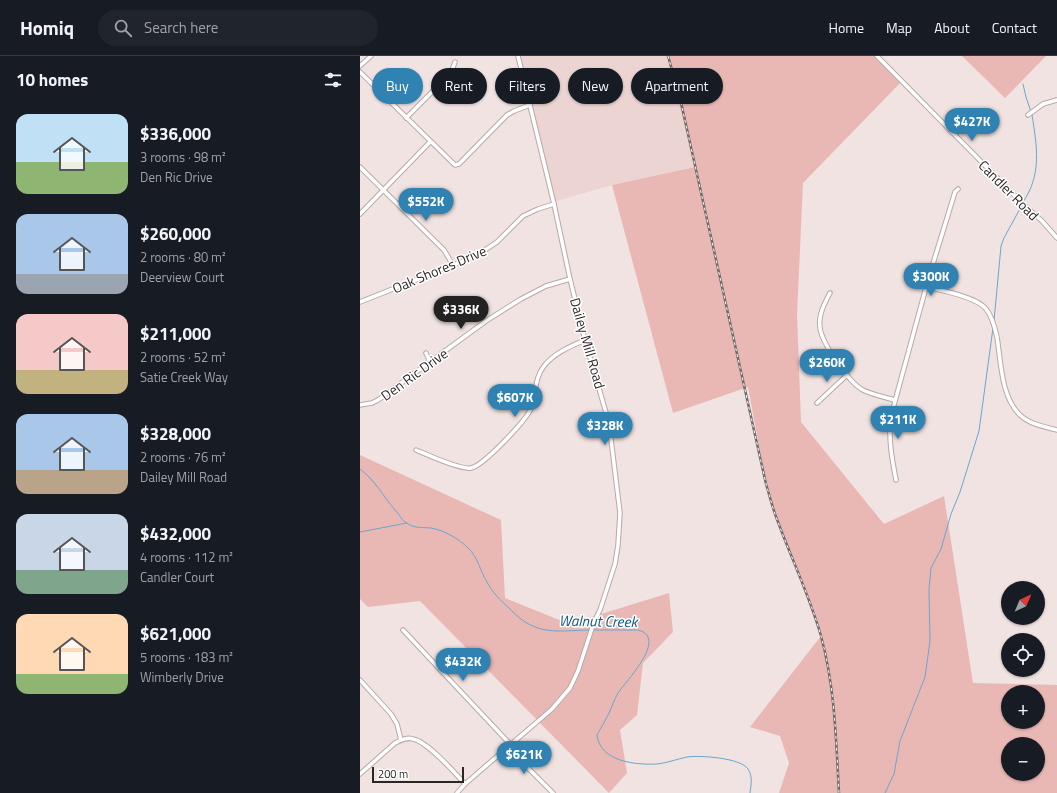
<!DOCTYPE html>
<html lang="en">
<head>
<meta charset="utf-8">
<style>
	:root { --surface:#171b24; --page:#20242c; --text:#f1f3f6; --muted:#9ea1a6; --line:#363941; --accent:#3082b2 }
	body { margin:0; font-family:"Titillium Web",sans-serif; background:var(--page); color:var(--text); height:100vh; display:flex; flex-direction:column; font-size:15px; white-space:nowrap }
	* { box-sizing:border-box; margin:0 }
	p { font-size:13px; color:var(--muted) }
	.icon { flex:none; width:22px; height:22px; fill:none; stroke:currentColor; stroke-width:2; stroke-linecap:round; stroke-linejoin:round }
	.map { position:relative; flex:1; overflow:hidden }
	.side { display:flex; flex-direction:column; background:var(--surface); width:360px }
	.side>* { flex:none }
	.hud { position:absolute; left:12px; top:12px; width:380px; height:36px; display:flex; gap:8px }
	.needle { width:26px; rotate:44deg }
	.fabs { position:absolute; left:641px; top:525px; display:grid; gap:8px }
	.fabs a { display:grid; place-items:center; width:44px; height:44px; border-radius:50%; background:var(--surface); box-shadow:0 1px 3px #0004; font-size:20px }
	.scale { position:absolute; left:12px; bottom:10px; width:92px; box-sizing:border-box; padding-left:4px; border:2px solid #2b2625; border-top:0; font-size:11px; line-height:14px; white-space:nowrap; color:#2b2625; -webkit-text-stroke:3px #fff; paint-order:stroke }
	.price { position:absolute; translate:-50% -34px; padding:0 9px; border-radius:14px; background:var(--accent); color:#fff; font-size:13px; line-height:26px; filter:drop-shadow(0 1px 2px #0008) }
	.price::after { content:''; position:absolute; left:50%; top:24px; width:12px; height:9px; margin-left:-6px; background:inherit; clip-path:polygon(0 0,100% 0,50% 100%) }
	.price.on { background:#222; color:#fff }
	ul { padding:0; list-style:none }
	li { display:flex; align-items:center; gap:12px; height:100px; padding:0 16px }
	li span { display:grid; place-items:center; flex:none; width:112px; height:80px; border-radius:12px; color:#555 }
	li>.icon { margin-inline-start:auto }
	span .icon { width:48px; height:48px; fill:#fffc; stroke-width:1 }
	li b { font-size:17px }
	h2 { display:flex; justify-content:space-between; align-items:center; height:48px; padding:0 16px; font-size:17px }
	.pill { padding:0 14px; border-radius:18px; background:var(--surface); box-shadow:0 1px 3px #0004; font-size:14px; line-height:36px }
	.pill.on { background:var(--accent); color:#fff }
	header { display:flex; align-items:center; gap:24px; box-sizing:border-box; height:56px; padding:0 20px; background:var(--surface); border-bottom:1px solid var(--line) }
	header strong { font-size:19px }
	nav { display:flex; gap:22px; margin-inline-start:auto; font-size:14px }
	.search { width:280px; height:36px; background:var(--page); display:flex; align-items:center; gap:10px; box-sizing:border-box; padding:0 14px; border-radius:22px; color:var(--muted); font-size:15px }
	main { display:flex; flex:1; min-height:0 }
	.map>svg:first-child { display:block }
	.built { fill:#ebd4d2 }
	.green { fill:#e9b8b5; fill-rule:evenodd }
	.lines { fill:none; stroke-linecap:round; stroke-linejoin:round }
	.stream { stroke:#69a7d0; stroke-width:1 }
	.minor-casing { stroke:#b7a9a8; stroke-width:5.5 }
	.minor { stroke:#fff; stroke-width:3.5 }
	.rail-casing { stroke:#726968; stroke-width:2.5 }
	.rail { stroke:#fff; stroke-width:1; stroke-dasharray:3; stroke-linecap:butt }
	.labels { text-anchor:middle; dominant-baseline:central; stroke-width:3; stroke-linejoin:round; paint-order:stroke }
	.street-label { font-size:14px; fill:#2b2625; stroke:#fff }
	.water-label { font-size:15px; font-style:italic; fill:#0d5981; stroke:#fff }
</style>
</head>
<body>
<header>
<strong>Homiq</strong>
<div class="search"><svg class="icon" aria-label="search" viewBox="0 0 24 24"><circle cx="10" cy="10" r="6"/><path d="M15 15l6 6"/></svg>Search here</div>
<nav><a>Home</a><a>Map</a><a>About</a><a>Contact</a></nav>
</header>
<main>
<section class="side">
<h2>10 homes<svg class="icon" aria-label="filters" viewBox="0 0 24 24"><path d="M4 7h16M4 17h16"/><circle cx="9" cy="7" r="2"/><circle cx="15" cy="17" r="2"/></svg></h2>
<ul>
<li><span style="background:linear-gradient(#bfe0f5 60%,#8fb573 0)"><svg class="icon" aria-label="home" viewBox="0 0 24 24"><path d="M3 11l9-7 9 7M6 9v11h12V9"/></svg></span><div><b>$336,000</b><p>3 rooms · 98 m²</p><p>Den Ric Drive</p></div></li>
<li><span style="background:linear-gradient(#a9c7e8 75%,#9aa5b1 0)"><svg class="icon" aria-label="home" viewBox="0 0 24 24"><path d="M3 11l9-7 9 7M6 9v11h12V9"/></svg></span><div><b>$260,000</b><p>2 rooms · 80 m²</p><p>Deerview Court</p></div></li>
<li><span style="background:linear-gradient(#f6c9c9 70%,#c2b280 0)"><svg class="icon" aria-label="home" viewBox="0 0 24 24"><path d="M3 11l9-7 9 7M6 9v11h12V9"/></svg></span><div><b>$211,000</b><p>2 rooms · 52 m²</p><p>Satie Creek Way</p></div></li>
<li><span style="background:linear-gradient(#a9c7e8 70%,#b9a48a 0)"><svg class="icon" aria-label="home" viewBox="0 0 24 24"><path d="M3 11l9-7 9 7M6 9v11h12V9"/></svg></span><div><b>$328,000</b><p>2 rooms · 76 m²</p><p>Dailey Mill Road</p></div></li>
<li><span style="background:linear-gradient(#c9d6e8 70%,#7fa58c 0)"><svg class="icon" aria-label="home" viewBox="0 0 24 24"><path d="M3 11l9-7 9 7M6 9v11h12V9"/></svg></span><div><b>$432,000</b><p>4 rooms · 112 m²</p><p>Candler Court</p></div></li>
<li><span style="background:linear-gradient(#ffd9b3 75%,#8fb573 0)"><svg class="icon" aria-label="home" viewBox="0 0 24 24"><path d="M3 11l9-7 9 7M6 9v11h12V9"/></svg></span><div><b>$621,000</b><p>5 rooms · 183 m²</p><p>Wimberly Drive</p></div></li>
</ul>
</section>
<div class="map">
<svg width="697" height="737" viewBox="0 0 697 737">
	<rect width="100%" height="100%" fill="#f1e3e1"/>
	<polygon class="built" points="160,0 307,0 335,111 252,129 193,146 180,80"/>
	<g class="green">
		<path d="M307,0H518L543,24L443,127L437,259L441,366L524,468L584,440L613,627L697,629V737H419L429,707L420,680L390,671L461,580L408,438L388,331L313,357L252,129L335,111ZM648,636H678V666H648ZM648,688H678V718H648Z"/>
		<polygon points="602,0 686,0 645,42"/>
		<polygon points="0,399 141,464 145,542 209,568 309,537 313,576 283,607 277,659 260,674 267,717 249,737 60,545 8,551 0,543"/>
	</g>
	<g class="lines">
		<g class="stream">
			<polyline points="663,28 666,41 671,56"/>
			<path d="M663,146C682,119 677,90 672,59"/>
			<polyline points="634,265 641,190 644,182 662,149"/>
			<path d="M0,413C15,424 23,440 35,454C39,458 41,463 45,466C55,473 60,471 71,472C84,474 99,483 108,492C118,501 120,515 127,526C132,536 141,545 149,552C156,559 163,566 173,570C188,578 213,574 230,574"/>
			<polyline points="0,476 47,467"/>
			<path d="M233,574H278C309,582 265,626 258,637C254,644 252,651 249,657C245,665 241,672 237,679C240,706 276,709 297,708C307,707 317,703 327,701C340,699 381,702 388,713C393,720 391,729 390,737"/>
			<polyline points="525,737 534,718 540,685 565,621 570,585 569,533 571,512 581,493 591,458 600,436 619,375 633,272"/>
		</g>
		<defs>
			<g id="minor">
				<polyline points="517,0 662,147 682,165 697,182"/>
				<polyline points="0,10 11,0"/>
				<polyline points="0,16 95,109 99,108 147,59 154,55 170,49"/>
				<polyline points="668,59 683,48 697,44"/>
				<polyline points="46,62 91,17 95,6"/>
				<polyline points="0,111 84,194 93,209"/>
				<polyline points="0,158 70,86"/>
				<path d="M566,231C581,234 617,241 626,253C632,260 635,272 637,281C641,306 641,341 660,359C669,368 685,371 697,374"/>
				<path d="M470,237C464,248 458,260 460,272C462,287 489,327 503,334C513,339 524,341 535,344"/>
				<polyline points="0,246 116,200 137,186 163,160 178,153 194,148"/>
				<polyline points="66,297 70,306"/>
				<polyline points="457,347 487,319"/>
				<polyline points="0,349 12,347 18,344 126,265 161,243 186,230 210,223"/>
				<path d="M56,394C68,399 100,414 111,412C123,410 169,362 172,350C176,336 175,321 184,310C194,297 211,290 225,284"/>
				<path d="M536,424C532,403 528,382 531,360L568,224L595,136L598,133"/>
				<polyline points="43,574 151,689 164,708 193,737"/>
				<polyline points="0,624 31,658 37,668 41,684"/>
				<path d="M0,718L35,687C41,684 47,681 53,683C68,686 94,716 105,728"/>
				<polyline points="97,737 105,728 192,653 210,632 218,615 234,566 240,554 255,508 258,489 260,457 249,367 225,284 210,223 194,148 158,0"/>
			</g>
		</defs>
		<use href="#minor" class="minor-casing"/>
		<use href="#minor" class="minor"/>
		<defs>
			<path id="rail" d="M308,0L320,42L406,428C410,441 413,454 418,466C432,504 450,541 461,580C475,631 476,684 479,737"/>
		</defs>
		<use href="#rail" class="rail-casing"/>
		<use href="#rail" class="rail"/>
	</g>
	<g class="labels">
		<g class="street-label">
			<text transform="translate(649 134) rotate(45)">Candler Road</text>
			<text transform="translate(79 213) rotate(-23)">Oak Shores Drive</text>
			<text transform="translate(228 287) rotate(74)">Dailey Mill Road</text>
			<text transform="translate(54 318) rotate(-36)">Den Ric Drive</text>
		</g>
		<g class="water-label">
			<text transform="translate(238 565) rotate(1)">Walnut Creek</text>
		</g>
	</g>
</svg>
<div class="fabs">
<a><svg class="needle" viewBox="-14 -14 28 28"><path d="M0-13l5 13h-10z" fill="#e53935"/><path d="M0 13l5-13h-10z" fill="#9ea1a6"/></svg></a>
<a><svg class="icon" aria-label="locate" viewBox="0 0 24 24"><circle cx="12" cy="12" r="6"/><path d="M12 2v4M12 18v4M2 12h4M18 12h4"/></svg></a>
<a>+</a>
<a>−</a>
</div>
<div class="scale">200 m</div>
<b class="price" style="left:612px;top:86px">$427K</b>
<b class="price" style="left:66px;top:166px">$552K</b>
<b class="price" style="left:571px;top:241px">$300K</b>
<b class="price on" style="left:101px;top:274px">$336K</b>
<b class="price" style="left:467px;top:327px">$260K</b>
<b class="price" style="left:155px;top:362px">$607K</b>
<b class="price" style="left:538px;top:384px">$211K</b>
<b class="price" style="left:245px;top:390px">$328K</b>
<b class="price" style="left:103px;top:626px">$432K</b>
<b class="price" style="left:164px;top:719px">$621K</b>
<div class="hud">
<a class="pill on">Buy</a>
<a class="pill">Rent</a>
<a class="pill">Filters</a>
<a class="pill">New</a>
<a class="pill">Apartment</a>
</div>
</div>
</main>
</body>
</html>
